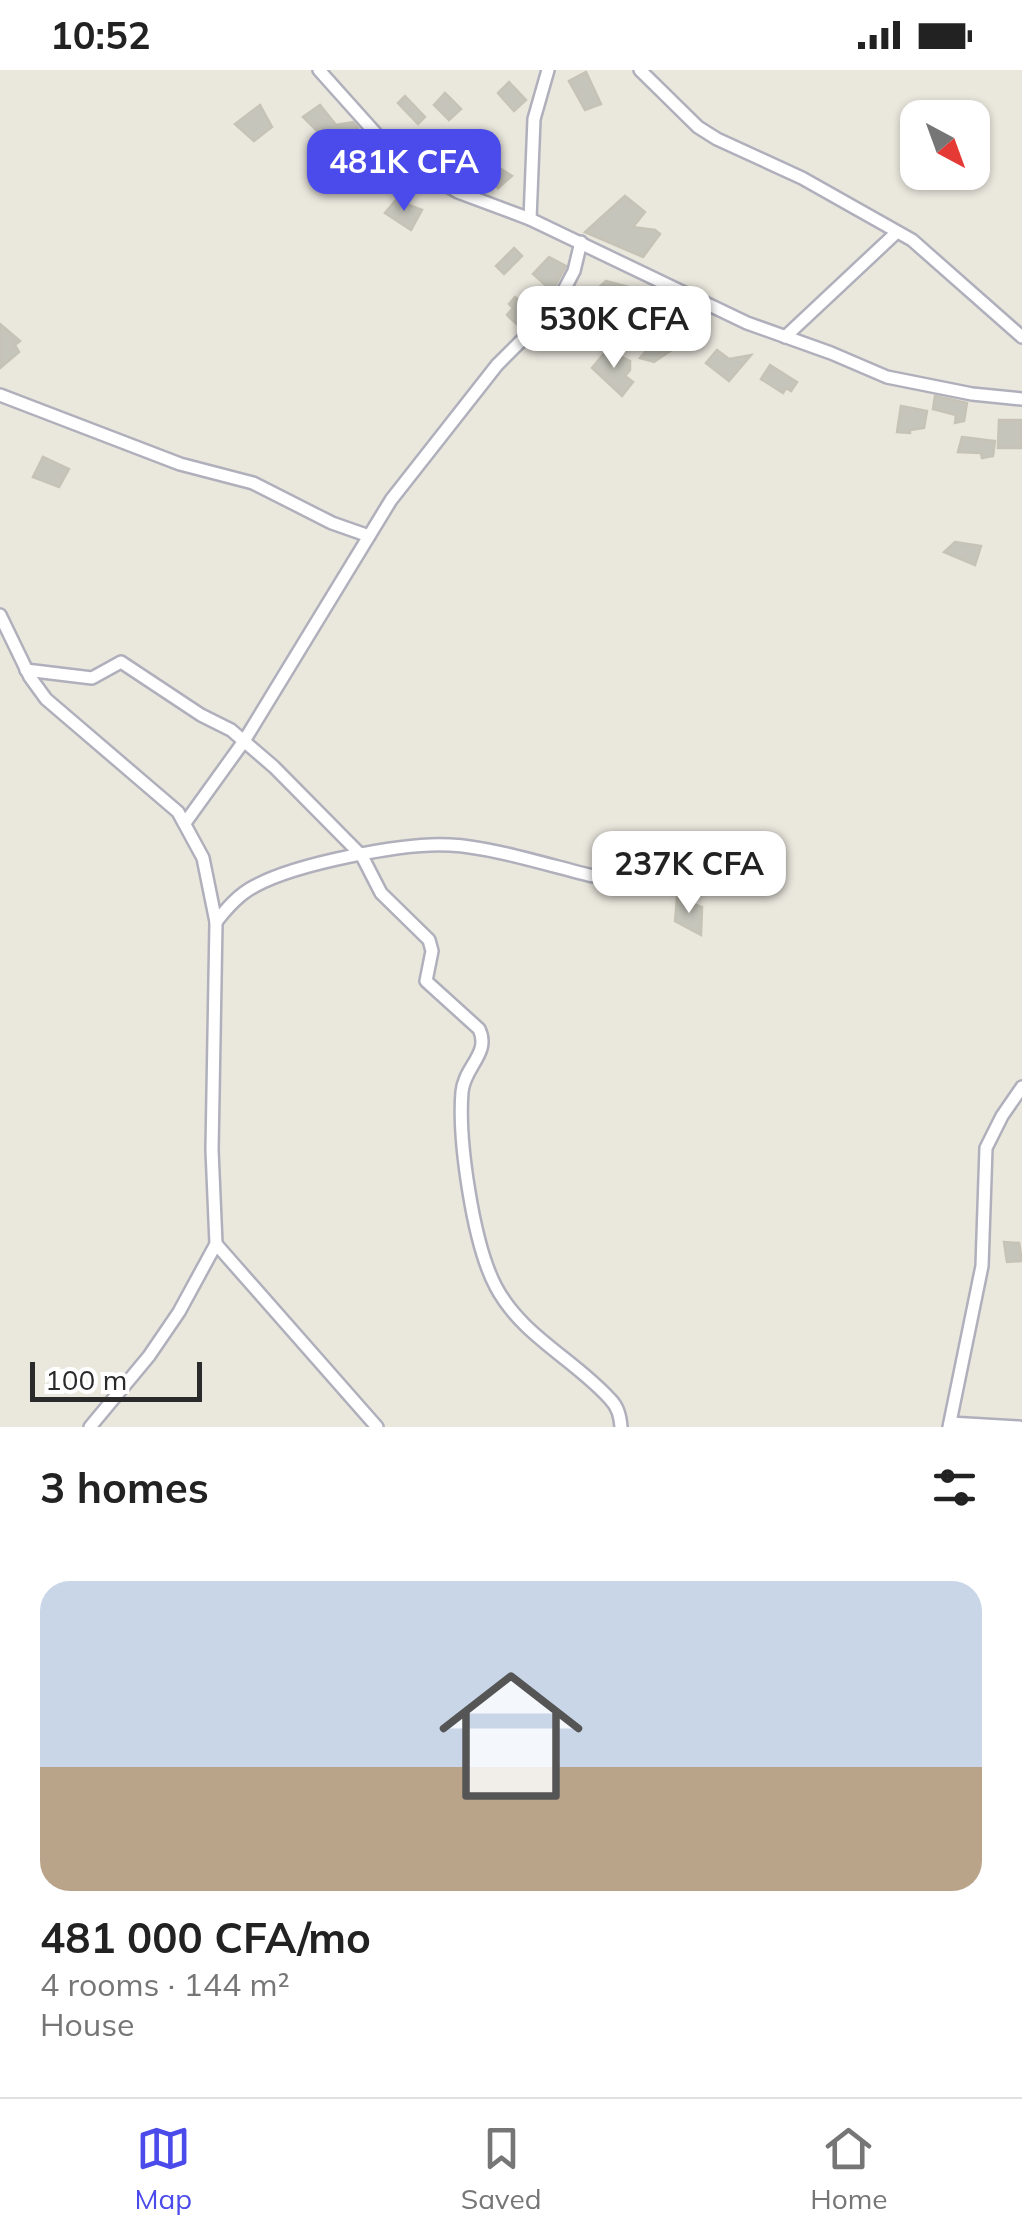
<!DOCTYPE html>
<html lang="en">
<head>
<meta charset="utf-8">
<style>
	:root { --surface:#fff; --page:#f6f6f6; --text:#222; --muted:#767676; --line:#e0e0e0; --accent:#4b4aea }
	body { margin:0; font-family:Mulish,sans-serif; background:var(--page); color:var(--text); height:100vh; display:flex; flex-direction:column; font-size:38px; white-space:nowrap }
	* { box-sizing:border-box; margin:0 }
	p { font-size:32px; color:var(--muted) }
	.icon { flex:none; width:55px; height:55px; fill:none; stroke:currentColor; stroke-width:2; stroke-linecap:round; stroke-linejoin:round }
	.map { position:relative; height:1357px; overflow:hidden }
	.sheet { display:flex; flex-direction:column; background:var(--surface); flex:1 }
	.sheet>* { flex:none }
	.needle { width:65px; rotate:139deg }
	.fabs { position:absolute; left:900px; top:30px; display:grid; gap:20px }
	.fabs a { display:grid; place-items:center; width:90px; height:90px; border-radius:20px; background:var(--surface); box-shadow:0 2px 8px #0004; font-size:50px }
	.scale { position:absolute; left:30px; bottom:25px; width:172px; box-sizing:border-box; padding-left:10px; border:5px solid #2a2a2a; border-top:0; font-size:28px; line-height:35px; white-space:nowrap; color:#2a2a2a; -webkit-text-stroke:8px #fff; paint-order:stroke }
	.price { position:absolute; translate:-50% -85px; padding:0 22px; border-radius:20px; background:#fff; color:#222; font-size:32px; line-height:65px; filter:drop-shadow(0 2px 5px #0008) }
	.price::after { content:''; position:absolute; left:50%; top:60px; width:30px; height:22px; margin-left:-15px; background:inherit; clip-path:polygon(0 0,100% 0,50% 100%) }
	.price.active { background:var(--accent); color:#fff }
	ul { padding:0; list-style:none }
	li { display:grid; align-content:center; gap:20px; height:530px; padding:0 40px }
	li+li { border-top:2px solid var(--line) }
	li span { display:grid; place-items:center; height:310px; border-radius:30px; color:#555 }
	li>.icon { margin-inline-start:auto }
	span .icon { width:180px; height:180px; fill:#fffc; stroke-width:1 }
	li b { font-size:42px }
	h2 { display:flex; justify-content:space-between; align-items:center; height:120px; padding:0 40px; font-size:42px }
	.status { display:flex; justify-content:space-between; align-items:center; height:70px; padding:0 50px; background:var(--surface); direction:ltr }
	.status svg { height:28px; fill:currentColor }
	.menu { display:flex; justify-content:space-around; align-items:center; height:140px; border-top:2px solid var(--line); background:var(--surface); font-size:28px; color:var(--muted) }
	.menu a { display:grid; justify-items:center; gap:5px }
	.menu .active { color:var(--accent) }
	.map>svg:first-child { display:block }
	.building { fill:#c6c5bb; stroke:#c6c3b6; stroke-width:2.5 }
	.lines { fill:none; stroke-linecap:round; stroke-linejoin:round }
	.minor-casing { stroke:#b0b0bc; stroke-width:16 }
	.minor { stroke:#fff; stroke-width:11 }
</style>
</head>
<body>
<div class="status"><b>10:52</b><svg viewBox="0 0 49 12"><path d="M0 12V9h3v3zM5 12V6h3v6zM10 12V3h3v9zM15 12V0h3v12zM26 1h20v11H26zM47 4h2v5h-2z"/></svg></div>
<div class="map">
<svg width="1022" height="1357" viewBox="0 0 1022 1357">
	<rect width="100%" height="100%" fill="#eae7dd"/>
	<g class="building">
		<polygon points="586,2 601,34 585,40 569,11"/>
		<polygon points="509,12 526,30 514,41 498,23"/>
		<polygon points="445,23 461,39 449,50 434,35"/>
		<polygon points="405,26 425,47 418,54 398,33"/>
		<polygon points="260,35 272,57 254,71 235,54"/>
		<polygon points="320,35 336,55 353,52 358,58 336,80 303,47"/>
		<polygon points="492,93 512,106 498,118 485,106"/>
		<polygon points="625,126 645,142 633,157 655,160 660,164 643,187 585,162"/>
		<polygon points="396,130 422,140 411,160 385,143"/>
		<polygon points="514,178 522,186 504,204 496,196"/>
		<polygon points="549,187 566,196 552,221 533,204"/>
		<polygon points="606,211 632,218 614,241 593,223"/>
		<polygon points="515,227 534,244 521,258 507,245 513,238 509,234"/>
		<polygon points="628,241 670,266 679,256 703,267 682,273 654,292 640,288 653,273 635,261"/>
		<polygon points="0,254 20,271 15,275 19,282 0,298"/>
		<polygon points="607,280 630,291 630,300 625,306 633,312 622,326 592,298"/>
		<polygon points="717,280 729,289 751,285 729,311 706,293"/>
		<polygon points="770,295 797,312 791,321 786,318 783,323 761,309"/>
		<polygon points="935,326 967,333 964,351 955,353 956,345 933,339"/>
		<polygon points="901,336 927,341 924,358 910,360 910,363 897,362"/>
		<polygon points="999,350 1022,350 1022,378 998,378"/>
		<polygon points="962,367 995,371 993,386 982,388 981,383 958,382"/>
		<polygon points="43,387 69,399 59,417 33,407"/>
		<polygon points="955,472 981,476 975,495 944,482"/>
		<polygon points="677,828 702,837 701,865 675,851"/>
		<polygon points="1004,1172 1019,1173 1022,1191 1007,1192"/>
	</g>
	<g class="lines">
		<defs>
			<g id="minor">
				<polyline points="319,0 396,86 458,122 530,149 747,253 831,283 887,307 972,324 1022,329"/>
				<polyline points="640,0 698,57 717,69 802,108 912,170 1022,267"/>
				<polyline points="530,149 534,49 548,0"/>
				<polyline points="785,267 897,162"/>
				<polyline points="0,325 180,394 253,413 332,453 369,466"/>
				<polyline points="0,545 30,607 46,629 178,742 203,788 216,852 212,1080 216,1174 179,1242 149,1286 90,1357"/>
				<path d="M26,600L92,608L121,592L201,645L231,660L274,697L362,786L381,823L429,870L432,881L426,911L479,959C491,983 464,997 462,1022C458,1070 473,1174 496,1217C522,1266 574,1289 610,1329C618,1337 620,1346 621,1357"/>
				<polyline points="185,753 244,671 391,430 497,295 555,237 574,201 581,172"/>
				<path d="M216,852C227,838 239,824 255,816C295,794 404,772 450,775C492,777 551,796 593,806"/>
				<polyline points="216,1174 377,1357"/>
				<polyline points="950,1353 1019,1357"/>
				<polyline points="949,1357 982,1196 986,1078 1002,1046 1022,1017"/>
			</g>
		</defs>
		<use href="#minor" class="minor-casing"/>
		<use href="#minor" class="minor"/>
	</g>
</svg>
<div class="fabs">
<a><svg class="needle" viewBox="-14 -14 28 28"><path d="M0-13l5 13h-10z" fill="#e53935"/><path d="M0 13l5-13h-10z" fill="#767676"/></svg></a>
</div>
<div class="scale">100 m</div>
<b class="price active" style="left:404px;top:144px">481K CFA</b>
<b class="price" style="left:614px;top:301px">530K CFA</b>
<b class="price" style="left:689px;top:846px">237K CFA</b>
</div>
<section class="sheet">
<h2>3 homes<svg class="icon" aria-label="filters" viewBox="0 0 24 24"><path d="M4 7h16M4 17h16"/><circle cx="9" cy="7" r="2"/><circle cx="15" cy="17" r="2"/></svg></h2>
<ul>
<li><span style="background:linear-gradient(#c9d6e8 60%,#b9a48a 0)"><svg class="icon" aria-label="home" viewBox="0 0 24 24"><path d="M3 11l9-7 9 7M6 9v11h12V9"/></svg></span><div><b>481 000 CFA/mo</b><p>4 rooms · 144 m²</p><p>House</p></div></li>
</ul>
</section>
<nav class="menu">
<a class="active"><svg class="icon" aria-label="map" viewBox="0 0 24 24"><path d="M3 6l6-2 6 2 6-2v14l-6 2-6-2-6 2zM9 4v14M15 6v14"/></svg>Map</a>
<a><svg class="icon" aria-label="saved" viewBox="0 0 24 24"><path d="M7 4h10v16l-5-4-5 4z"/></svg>Saved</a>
<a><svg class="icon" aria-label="home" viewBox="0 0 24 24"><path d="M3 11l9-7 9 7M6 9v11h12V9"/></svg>Home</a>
</nav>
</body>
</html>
